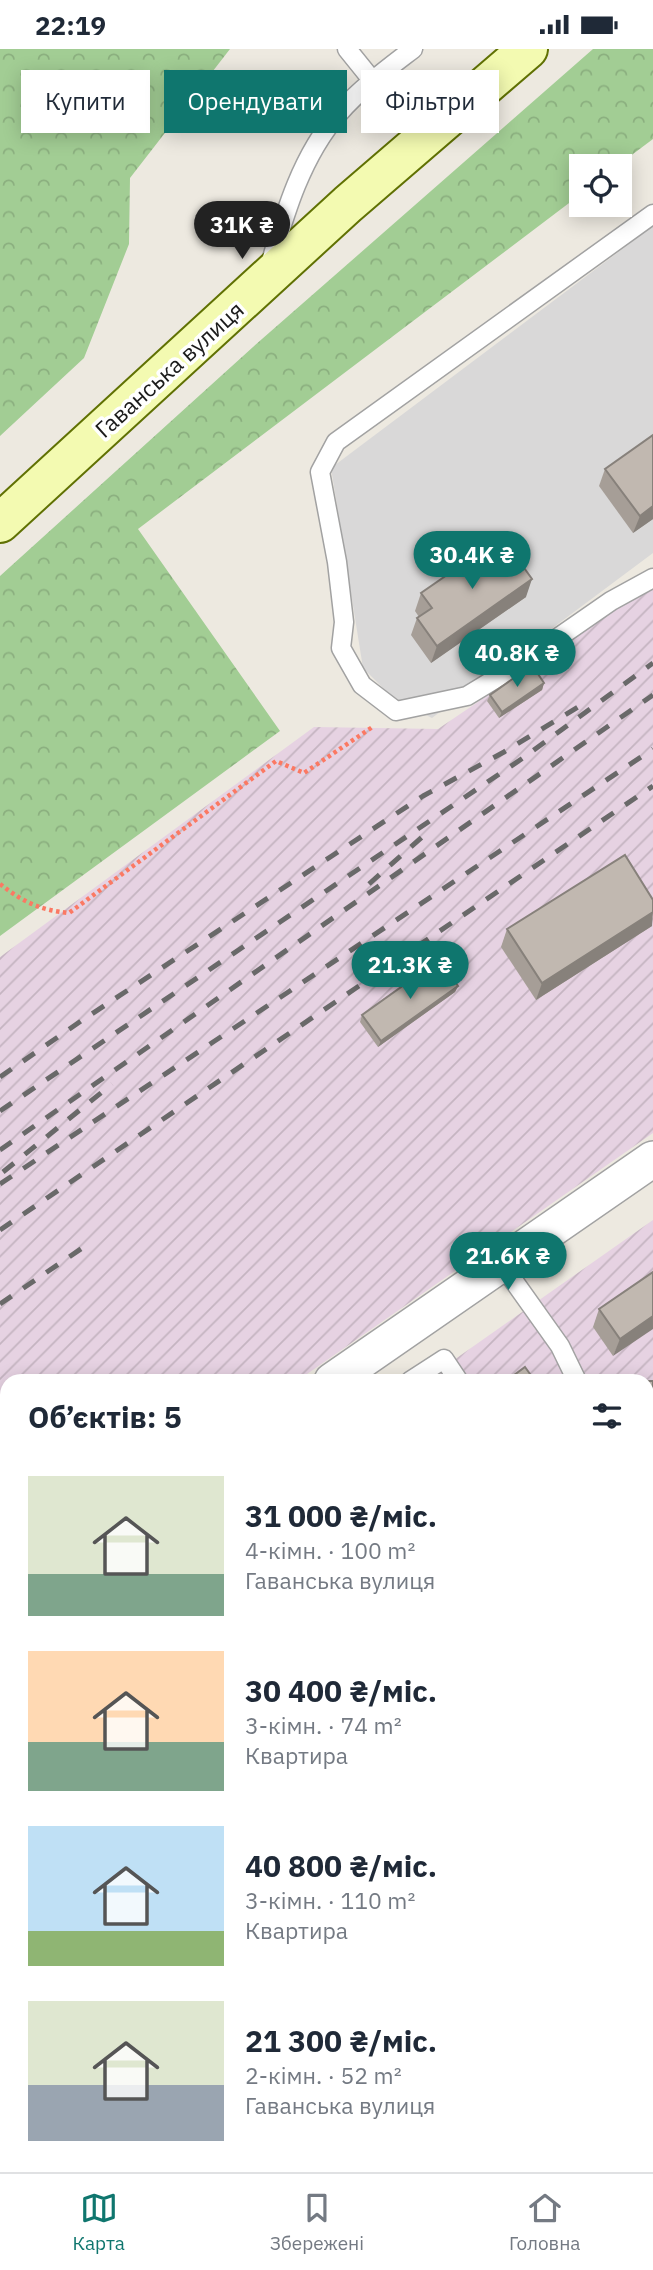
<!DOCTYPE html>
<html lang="uk">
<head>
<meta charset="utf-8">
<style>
	:root { --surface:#fff; --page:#f2f2f3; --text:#1f2937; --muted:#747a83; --line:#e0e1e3; --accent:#0f766e }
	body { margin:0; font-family:"IBM Plex Sans",sans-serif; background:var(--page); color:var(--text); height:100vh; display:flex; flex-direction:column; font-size:26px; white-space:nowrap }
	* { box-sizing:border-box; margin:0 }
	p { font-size:23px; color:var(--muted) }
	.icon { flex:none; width:38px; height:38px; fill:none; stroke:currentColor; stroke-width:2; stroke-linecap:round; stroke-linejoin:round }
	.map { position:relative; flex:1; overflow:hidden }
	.sheet { position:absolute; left:0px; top:1325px; width:654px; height:800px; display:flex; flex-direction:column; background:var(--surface); border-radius:21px 21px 0 0; box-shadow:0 4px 18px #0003 }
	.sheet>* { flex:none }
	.banner { position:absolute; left:21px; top:21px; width:612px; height:63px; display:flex; gap:14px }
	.tools { position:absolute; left:569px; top:105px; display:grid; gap:14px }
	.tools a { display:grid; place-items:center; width:63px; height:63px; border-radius:0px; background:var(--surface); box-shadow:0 4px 18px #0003; font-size:35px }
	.price { position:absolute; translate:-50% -60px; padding:0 16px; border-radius:24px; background:var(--accent); color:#fff; font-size:23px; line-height:46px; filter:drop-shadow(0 2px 4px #0008) }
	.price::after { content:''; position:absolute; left:50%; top:42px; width:21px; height:16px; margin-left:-10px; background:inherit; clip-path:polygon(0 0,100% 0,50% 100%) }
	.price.active { background:#222; color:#fff }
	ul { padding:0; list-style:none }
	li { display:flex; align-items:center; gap:21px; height:175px; padding:0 28px }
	li span { display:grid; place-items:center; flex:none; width:196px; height:140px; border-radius:0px; color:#555 }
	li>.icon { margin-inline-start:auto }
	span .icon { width:84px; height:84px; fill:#fffc; stroke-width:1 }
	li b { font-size:30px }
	h2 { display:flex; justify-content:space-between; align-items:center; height:84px; padding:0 28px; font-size:30px }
	.pill { padding:0 24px; border-radius:0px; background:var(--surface); box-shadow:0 4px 18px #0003; font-size:24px; line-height:63px }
	.pill.active { background:var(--accent); color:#fff }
	.status { display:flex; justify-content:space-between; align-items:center; height:49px; padding:0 35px; background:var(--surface); direction:ltr }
	.status svg { height:19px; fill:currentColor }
	.menu { display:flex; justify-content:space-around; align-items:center; height:98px; border-top:2px solid var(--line); background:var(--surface); font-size:19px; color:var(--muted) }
	.menu a { display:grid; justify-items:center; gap:4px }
	.menu .active { color:var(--accent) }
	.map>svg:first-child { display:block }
	.residential { fill:#d9d8d8 }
	.industrial { fill:url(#industrial-furrows) }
	.forest { fill:url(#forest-crowns) }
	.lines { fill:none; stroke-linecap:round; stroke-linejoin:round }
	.lane-casing { stroke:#a2a2a2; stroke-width:21 }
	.street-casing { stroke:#a2a2a2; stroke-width:38 }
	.secondary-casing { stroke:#607103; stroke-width:42 }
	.path { stroke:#fb7963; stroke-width:4.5; stroke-dasharray:3.5 3.5; stroke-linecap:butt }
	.lane { stroke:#fff; stroke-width:18 }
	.street { stroke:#fff; stroke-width:35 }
	.secondary { stroke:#f3fab1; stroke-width:38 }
	.rail { stroke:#696969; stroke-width:5; stroke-dasharray:14 14; stroke-linecap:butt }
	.wall { fill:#a69e97 }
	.shaded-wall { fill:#87817b }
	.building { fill:#c1b8b0; stroke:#87817b; stroke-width:2 }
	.labels { text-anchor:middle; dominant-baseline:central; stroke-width:7; stroke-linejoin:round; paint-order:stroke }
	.street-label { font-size:23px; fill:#1b1b1b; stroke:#fff }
</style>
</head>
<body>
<div class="status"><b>22:19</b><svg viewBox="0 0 49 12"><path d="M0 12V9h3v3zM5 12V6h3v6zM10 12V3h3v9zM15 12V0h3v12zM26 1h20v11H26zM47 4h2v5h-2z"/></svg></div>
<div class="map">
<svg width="653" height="2123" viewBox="0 0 653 2123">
	<defs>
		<pattern id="industrial-furrows" width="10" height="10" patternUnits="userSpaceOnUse" patternTransform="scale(1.75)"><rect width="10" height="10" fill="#e6d2e2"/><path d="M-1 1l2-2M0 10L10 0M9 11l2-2" fill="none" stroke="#c5b4c1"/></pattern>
		<pattern id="forest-crowns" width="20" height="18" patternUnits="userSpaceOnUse" patternTransform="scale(1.75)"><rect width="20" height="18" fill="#a2cd94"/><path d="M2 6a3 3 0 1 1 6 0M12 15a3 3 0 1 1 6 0" fill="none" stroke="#8baf7f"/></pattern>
	</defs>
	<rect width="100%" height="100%" fill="#ede9e0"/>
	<polygon class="residential" points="653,177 653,504 432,669 416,661 389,645 363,619 331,419"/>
	<g class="industrial">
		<polygon points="653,537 653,1084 297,1332 7,1332 7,1534 0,1539 0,908 314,678 438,680 617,559"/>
		<polygon points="653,1171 653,2123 0,2123 0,1628 7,1623 7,2118 648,2118 648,1332 424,1332"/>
	</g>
	<g class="forest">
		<polygon points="0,0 230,0 130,129 129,195 84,309 0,387"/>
		<polygon points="593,0 653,0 653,90 617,117 581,117 581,145 138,480 280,682 0,887 0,527 253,298"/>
	</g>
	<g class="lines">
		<defs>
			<g id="lane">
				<polyline points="347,0 372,31 434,82"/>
				<polyline points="653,165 336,393 320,423 337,513 344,573 341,599 362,636 396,662 467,647 523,613 611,552 653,529"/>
				<path d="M270,216C285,163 302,106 339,64C361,39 387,20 413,0"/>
				<polyline points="501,1214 560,1297 577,1332"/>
				<polyline points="410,1332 444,1310 458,1331"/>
				<polyline points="648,1488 653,1501"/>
				<polyline points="0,1524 7,1534"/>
				<polyline points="648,1749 653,1735"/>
			</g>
			<g id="street">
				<polyline points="332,1332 653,1110"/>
				<polyline points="0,1560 7,1555"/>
			</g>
			<polyline id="secondary" points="0,474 348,155 528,0"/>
		</defs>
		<use href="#lane" class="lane-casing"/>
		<use href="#street" class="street-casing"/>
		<use href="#secondary" class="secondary-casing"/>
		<path class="path" d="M0,835C23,853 40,861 69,864L276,712L304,724L374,677"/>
		<use href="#lane" class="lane"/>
		<use href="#street" class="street"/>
		<use href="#secondary" class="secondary"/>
		<g class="rail">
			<polyline points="369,835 429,782"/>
			<polyline points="0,1028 81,972 423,747 504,703 578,658"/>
			<polyline points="0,1062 523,709 653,614"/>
			<polyline points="0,1101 653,646"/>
			<polyline points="3,1123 112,1035"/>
			<polyline points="0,1135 653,700"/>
			<polyline points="0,1181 653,737"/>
			<polyline points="0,1255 91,1193"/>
			<polyline points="648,1571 653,1567"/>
			<polyline points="648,1692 653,1683"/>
			<polyline points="648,1894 653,1874"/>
			<polyline points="16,2123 29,2118"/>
			<polyline points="504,2123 510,2118"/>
		</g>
	</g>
	<g class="wall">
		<polygon points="605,420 653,470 633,484 599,437"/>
		<polygon points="421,544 526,548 431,614 411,586 417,569 419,568 415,562"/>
		<polygon points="544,634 542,641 499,669 487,652 490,646"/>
		<polygon points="652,877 536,951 501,898 507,880"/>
		<polygon points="458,937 455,943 378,998 360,973 362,966"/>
		<polygon points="653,1223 613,1307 593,1278 599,1260"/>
	</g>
	<g class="shaded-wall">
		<polygon points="653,457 653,470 633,484 640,467"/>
		<polygon points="532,530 526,548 431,614 437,597"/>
		<polygon points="544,634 542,641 499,669 502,663"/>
		<polygon points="653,863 652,877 536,951 542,934"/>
		<polygon points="458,937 455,943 378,998 381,992"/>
		<polygon points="653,1267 653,1280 613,1307 620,1290"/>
		<rect x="648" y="1363" width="5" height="17"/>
		<polygon points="7,1439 7,1444 0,1449 0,1444"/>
		<polygon points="7,1812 7,1825 0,1830 0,1817"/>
	</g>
	<g class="building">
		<polygon points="653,386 653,457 640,467 605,420"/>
		<polygon points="502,488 532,530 437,597 417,569 432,559 421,544"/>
		<polygon points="532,616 544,634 502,663 490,646"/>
		<polygon points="625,806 653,851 653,863 542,934 507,880"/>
		<polygon points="439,911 458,937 381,992 362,966"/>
		<polygon points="653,1223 653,1267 620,1290 599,1260"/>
		<polygon points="525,1318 535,1332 506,1332"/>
		<rect x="648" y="1332" width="5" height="31"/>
		<polygon points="7,1416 7,1439 0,1444 0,1420"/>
		<polygon points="7,1665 7,1812 0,1817 0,1670"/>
		<polygon points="653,2024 653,2123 506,2123 514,2118 648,2118 648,2028"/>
	</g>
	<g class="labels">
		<g class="street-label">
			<text transform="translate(169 320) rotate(-42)">Гаванська вулиця</text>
		</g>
	</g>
</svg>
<div class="tools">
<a><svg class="icon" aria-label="locate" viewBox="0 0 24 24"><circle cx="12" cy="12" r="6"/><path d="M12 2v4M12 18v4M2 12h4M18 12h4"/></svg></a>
</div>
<b class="price active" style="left:242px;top:212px">31K ₴</b>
<b class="price" style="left:472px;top:542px">30.4K ₴</b>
<b class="price" style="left:517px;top:640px">40.8K ₴</b>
<b class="price" style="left:410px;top:952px">21.3K ₴</b>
<b class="price" style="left:508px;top:1243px">21.6K ₴</b>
<div class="banner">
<a class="pill">Купити</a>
<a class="pill active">Орендувати</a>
<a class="pill">Фільтри</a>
</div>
<section class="sheet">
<h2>Об’єктів: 5<svg class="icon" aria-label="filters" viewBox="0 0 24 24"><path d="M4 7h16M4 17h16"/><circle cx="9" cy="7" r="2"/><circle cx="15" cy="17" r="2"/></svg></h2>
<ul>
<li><span style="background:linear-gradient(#dfe7d0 70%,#7fa58c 0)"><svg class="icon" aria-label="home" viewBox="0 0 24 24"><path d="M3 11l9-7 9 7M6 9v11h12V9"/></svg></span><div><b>31 000 ₴/міс.</b><p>4-кімн. · 100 m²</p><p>Гаванська вулиця</p></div></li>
<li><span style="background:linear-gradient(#ffd9b3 65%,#7fa58c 0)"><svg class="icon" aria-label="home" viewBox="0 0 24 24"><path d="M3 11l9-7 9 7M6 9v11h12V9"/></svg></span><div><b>30 400 ₴/міс.</b><p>3-кімн. · 74 m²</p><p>Квартира</p></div></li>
<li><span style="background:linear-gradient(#bfe0f5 75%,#8fb573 0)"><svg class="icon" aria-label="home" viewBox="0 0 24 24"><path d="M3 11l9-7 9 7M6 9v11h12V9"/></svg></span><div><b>40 800 ₴/міс.</b><p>3-кімн. · 110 m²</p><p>Квартира</p></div></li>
<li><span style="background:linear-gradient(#dfe7d0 60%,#9aa5b1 0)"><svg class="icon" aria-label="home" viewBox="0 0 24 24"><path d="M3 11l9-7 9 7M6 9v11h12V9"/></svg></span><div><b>21 300 ₴/міс.</b><p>2-кімн. · 52 m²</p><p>Гаванська вулиця</p></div></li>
</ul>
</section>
</div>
<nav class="menu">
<a class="active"><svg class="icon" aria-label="map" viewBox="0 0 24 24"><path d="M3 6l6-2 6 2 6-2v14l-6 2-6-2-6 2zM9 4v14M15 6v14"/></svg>Карта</a>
<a><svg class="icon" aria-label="saved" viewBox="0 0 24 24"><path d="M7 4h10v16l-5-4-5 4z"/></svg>Збережені</a>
<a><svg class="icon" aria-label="home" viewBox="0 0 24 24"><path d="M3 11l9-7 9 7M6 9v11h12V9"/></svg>Головна</a>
</nav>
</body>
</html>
